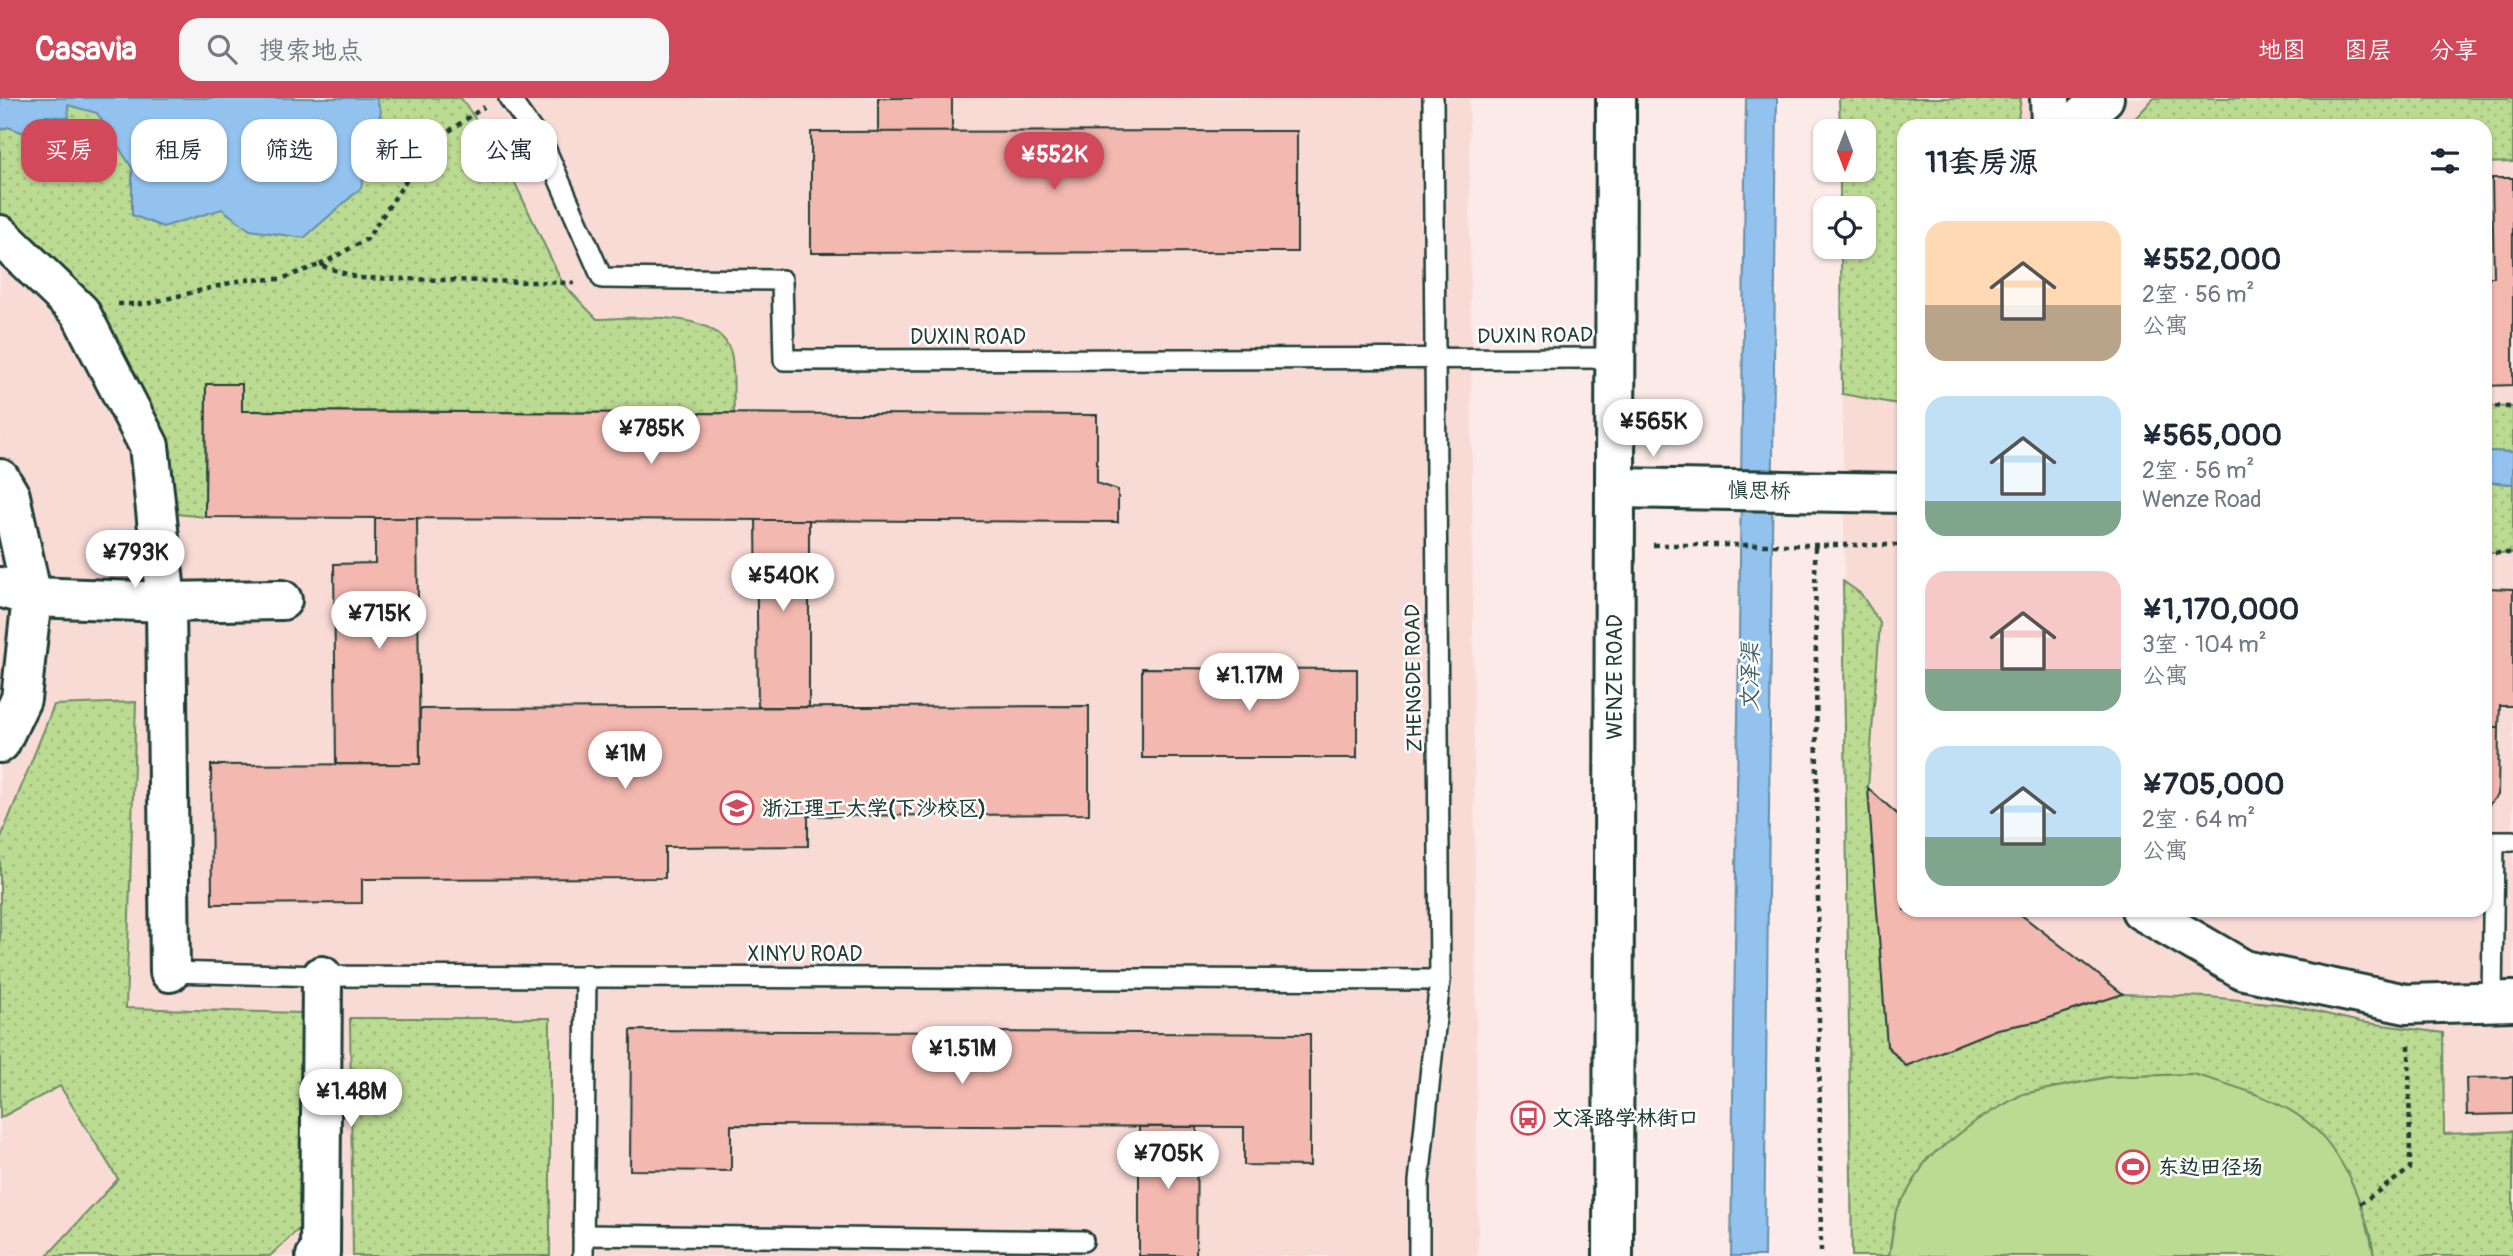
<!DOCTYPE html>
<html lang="zh">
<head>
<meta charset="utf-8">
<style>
	:root { --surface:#fff; --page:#f6f6f7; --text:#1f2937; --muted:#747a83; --accent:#d1495b }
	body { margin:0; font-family:Pangolin,"LXGW WenKai TC",sans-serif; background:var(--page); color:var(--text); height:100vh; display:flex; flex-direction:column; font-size:26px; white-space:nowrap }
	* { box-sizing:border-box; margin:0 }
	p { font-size:23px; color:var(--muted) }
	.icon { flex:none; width:38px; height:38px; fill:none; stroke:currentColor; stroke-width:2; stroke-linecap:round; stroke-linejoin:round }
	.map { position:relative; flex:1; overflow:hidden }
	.drawer { position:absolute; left:1897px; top:21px; width:595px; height:798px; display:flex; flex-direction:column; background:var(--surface); border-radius:21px; box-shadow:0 2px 5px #0004 }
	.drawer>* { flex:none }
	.top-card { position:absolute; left:21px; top:21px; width:665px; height:63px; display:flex; gap:14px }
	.needle { width:46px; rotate:180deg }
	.controls { position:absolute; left:1813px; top:21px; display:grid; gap:14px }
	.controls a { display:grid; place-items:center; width:63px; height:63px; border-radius:14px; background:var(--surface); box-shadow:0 2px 5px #0004; font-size:35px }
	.price { position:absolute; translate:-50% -60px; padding:0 16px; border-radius:24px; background:#fff; color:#222; font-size:23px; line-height:46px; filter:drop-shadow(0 2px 4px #0008) }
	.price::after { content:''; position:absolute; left:50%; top:42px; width:21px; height:16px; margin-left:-10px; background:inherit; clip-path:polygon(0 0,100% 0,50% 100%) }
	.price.on { background:var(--accent); color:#fff }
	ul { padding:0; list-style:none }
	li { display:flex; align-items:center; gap:21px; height:175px; padding:0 28px }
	li span { display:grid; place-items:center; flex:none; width:196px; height:140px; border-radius:21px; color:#555 }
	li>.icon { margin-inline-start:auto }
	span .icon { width:84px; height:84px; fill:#fffc; stroke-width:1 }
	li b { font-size:30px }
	h2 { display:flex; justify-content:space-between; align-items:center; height:84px; padding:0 28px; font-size:30px }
	.chip { padding:0 24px; border-radius:21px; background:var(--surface); box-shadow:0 2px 5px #0004; font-size:24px; line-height:63px }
	.chip.on { background:var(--accent); color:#fff }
	header { display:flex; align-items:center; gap:42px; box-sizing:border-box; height:98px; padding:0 35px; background:var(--accent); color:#fff }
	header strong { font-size:33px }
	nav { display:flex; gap:38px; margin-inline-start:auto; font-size:24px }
	.search { width:490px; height:63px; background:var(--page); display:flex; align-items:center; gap:18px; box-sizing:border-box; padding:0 24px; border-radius:21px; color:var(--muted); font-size:26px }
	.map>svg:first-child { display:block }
	.built { fill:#f9dbd6; fill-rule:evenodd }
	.grass { fill:url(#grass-dots); stroke:#6d8c63; stroke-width:2 }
	.park { fill:#bbda92; stroke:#6d8c63; stroke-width:2 }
	.water { fill:#93c2ee; stroke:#658da4; stroke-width:2 }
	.building { fill:#f3b8b0; stroke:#1f3d34; stroke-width:2 }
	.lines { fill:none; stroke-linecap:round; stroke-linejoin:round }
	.lane-casing { stroke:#1f3d34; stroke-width:24 }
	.street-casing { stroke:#1f3d34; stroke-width:44 }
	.primary-casing { stroke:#1f3d34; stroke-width:44 }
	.path { stroke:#1f3d34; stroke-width:4.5; stroke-dasharray:5 5; stroke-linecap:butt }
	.lane { stroke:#fff; stroke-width:19 }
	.street { stroke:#fff; stroke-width:38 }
	.primary { stroke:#fff; stroke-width:38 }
	.labels { text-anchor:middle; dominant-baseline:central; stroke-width:5; stroke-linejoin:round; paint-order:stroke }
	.street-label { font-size:21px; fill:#1f3d34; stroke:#fff }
	.poi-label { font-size:21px; font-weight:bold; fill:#1f3d34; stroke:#fff; text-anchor:start }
	.water-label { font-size:23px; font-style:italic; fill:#3c5e62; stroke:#fff }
</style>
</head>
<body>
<header>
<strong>Casavia</strong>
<div class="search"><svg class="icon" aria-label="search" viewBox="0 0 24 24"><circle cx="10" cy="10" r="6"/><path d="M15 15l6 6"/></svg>搜索地点</div>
<nav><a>地图</a><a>图层</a><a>分享</a></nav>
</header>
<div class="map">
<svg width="2513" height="1158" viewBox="0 0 2513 1158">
	<defs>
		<pattern id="grass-dots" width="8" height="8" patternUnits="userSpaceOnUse" patternTransform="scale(1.75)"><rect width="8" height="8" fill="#bbda92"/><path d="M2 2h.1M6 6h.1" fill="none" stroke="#a0bc7e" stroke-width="1.8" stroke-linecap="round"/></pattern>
	</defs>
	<rect width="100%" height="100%" fill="#fbeae7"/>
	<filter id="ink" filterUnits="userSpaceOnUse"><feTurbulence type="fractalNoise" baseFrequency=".0143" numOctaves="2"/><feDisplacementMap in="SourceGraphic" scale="14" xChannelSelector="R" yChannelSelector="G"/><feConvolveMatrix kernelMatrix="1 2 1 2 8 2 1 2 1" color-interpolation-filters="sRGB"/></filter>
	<g filter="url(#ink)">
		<g class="built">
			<polygon points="0,0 1469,0 1478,1158 0,1158"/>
			<path d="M1839,0H2513V1158H1852L1841,149H1864V110H1840V72H1864V33H1840ZM1904,28H2485V812H1904Z"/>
		</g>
		<g class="grass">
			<path d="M0,0H461L506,66L563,186L597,221C632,220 719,210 731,255C735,273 733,296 734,315L242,313V287L206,286L205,419L157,414L80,214L0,137Z"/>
			<polygon points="1839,0 2021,0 2017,28 1904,28 1904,279 1898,306 1842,296 1841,149 1864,149 1864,110 1840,110 1840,72 1864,72 1864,33 1840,33"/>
			<polygon points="2154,0 2513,0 2513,64 2485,65 2485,28 2128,28"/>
			<polygon points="2485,308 2513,309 2513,354 2485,353"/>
			<polygon points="2485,384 2513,386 2513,455 2485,455"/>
			<polygon points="1843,483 1861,496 1880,525 1868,690 1876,787 1997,931 2040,923 2123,896 2210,899 2288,907 2360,924 2443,935 2444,1036 2513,1033 2513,1158 2374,1158 2371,1137 2257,996 2193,976 2108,979 2023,996 1977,1022 1896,1113 1889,1158 1852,1158"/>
			<polygon points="136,604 126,910 303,915 303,1127 270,1158 47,1158 118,1081 60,988 0,1020 0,742 54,607"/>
			<polygon points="350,920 550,920 550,1158 353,1158"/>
		</g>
		<path class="park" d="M2193,976C2232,988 2280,1000 2312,1028C2346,1058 2367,1114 2374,1158H1889L1896,1113L1927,1061L1977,1022L2023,996L2108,979Z"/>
		<g class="water">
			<polygon points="0,0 376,0 381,13 361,90 304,140 250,132 222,111 163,129 132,117 132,70 97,15 68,7 69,20 46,18 74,54 66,72 49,74 35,63 30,37 8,29 0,32"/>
			<polygon points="1746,0 1777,0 1764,1158 1731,1158"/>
			<polygon points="2485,353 2513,354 2513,386 2485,384"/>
		</g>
		<g class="building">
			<rect x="878" y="0" width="74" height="34"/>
			<polygon points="1297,33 1297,154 811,155 811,34"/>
			<polygon points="2492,80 2513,80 2513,287 2485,288 2485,179 2494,179"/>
			<polygon points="206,286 242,286 242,313 1097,317 1097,385 1118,392 1118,424 205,419"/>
			<polygon points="375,420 417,420 420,666 336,666 334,466 375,465"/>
			<polygon points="756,422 809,422 809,609 758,609"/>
			<polygon points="2485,490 2513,491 2513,608 2500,608 2499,629 2485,629"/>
			<polygon points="1142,570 1357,571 1357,660 1142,660"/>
			<polygon points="1089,608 1089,716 808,718 808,748 665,749 665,780 362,781 362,805 212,806 211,667 420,666 420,611"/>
			<polygon points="2485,629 2499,629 2498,697 2485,711"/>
			<polygon points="1868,690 1904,722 1904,812 2015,812 2123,896 2040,923 1997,931 1906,968 1887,948"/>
			<polygon points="631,932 1310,936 1310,1068 1244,1067 1244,1029 731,1027 731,1073 630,1072"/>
			<polygon points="2513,979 2513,1016 2467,1017 2466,980"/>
			<polygon points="1139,1029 1197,1029 1196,1158 1139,1158"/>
		</g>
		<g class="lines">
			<defs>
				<g id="lane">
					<polyline points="509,0 546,52 602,180 782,182 784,262 1616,260"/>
					<polyline points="170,874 322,878 1440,882"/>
					<polyline points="2492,904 2494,743 2513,743"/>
					<polyline points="583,1137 1083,1143"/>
					<polyline points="583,1158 586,877"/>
					<polyline points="1419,1158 1419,1084 1440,882 1433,0"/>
				</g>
				<g id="street">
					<polyline points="2050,0 2051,28"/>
					<polyline points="2071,28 2104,0"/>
					<polyline points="0,137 80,214 149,348 166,504 170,874"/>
					<polyline points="0,381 10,398 32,499 21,601 0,645"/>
					<polyline points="1616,390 1904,395"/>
					<polyline points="0,489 32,499 166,504 282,502"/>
					<polyline points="2141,812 2244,872 2406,906 2513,903"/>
					<polyline points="316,1158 320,1155 322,878"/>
				</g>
				<polyline id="primary" points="1613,1158 1616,0"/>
			</defs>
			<use href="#lane" class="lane-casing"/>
			<use href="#street" class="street-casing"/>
			<use href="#primary" class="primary-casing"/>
			<g class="path">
				<polyline points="320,167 367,141 414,71 442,38 484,9"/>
				<polyline points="118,206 146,206 242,182 281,181 319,167 359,180 574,185"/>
				<polyline points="2485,308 2513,309"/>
				<polyline points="1653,447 1904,447"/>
				<polyline points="1815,449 1821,1158"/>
				<polyline points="2485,455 2513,455"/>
				<polyline points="2360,1106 2410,1071 2409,945"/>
			</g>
			<use href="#lane" class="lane"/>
			<use href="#street" class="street"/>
			<use href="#primary" class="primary"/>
		</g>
	</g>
	<defs>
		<symbol id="university-ring" viewBox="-11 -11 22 22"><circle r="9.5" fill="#fff" stroke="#d1495b" stroke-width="1.5"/><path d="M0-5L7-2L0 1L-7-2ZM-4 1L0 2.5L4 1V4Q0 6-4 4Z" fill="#d1495b"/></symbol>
		<symbol id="bus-ring" viewBox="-11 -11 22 22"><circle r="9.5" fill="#fff" stroke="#d1495b" stroke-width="1.5"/><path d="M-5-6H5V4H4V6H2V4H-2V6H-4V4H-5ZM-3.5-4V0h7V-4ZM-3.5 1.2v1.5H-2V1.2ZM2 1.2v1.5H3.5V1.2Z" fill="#d1495b"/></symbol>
		<symbol id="stadium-ring" viewBox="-11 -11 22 22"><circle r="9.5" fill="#fff" stroke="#d1495b" stroke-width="1.5"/><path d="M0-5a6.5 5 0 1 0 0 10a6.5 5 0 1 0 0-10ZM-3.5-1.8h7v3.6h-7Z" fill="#d1495b"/></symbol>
	</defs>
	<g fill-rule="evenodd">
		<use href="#university-ring" x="718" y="691" width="38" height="38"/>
		<use href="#bus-ring" x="1509" y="1001" width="38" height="38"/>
		<use href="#stadium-ring" x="2114" y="1050" width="38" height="38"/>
	</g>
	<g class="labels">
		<g class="street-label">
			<text transform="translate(1535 238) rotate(-1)">DUXIN ROAD</text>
			<text x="968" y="239">DUXIN ROAD</text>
			<text transform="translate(1759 393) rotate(1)">慎思桥</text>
			<text transform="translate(1615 579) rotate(-90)">WENZE ROAD</text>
			<text transform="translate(1414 580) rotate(-91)">ZHENGDE ROAD</text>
			<text x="805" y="856">XINYU ROAD</text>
		</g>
		<g class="poi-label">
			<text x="762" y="710">浙江理工大学(下沙校区)</text>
			<text x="1552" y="1020">文泽路学林街口</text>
			<text x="2158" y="1069">东边田径场</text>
		</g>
		<g class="water-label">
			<text transform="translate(1750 579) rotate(-89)">文泽渠</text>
		</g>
	</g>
</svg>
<div class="controls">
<a><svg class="needle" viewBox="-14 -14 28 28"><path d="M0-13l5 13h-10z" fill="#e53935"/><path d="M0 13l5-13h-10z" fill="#747a83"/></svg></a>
<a><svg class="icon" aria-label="locate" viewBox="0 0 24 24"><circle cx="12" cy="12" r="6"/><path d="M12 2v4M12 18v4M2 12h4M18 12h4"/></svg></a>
</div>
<b class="price on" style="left:1054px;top:94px">¥552K</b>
<b class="price" style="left:1653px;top:361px">¥565K</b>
<b class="price" style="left:651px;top:368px">¥785K</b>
<b class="price" style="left:135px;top:492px">¥793K</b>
<b class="price" style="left:783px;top:515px">¥540K</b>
<b class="price" style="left:379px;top:553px">¥715K</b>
<b class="price" style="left:1249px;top:615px">¥1.17M</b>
<b class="price" style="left:625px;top:693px">¥1M</b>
<b class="price" style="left:962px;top:988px">¥1.51M</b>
<b class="price" style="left:351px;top:1031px">¥1.48M</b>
<b class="price" style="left:1168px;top:1093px">¥705K</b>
<div class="top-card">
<a class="chip on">买房</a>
<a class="chip">租房</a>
<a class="chip">筛选</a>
<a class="chip">新上</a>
<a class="chip">公寓</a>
</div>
<section class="drawer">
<h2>11套房源<svg class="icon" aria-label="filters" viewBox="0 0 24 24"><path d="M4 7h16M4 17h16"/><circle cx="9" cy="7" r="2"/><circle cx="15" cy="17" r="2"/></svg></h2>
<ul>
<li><span style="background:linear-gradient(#ffd9b3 60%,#b9a48a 0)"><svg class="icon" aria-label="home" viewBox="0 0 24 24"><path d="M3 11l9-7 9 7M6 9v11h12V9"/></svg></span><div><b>¥552,000</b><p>2室 · 56 m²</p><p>公寓</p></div></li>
<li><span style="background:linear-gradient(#bfe0f5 75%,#7fa58c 0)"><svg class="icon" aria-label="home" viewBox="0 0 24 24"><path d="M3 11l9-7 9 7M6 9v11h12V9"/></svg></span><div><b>¥565,000</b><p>2室 · 56 m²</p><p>Wenze Road</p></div></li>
<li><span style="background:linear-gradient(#f6c9c9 70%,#7fa58c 0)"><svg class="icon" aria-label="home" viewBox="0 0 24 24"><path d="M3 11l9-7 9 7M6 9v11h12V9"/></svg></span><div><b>¥1,170,000</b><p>3室 · 104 m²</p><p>公寓</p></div></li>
<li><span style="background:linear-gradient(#bfe0f5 65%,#7fa58c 0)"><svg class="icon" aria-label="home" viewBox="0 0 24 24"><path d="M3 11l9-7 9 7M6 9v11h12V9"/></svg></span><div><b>¥705,000</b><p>2室 · 64 m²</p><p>公寓</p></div></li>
</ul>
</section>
</div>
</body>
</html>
